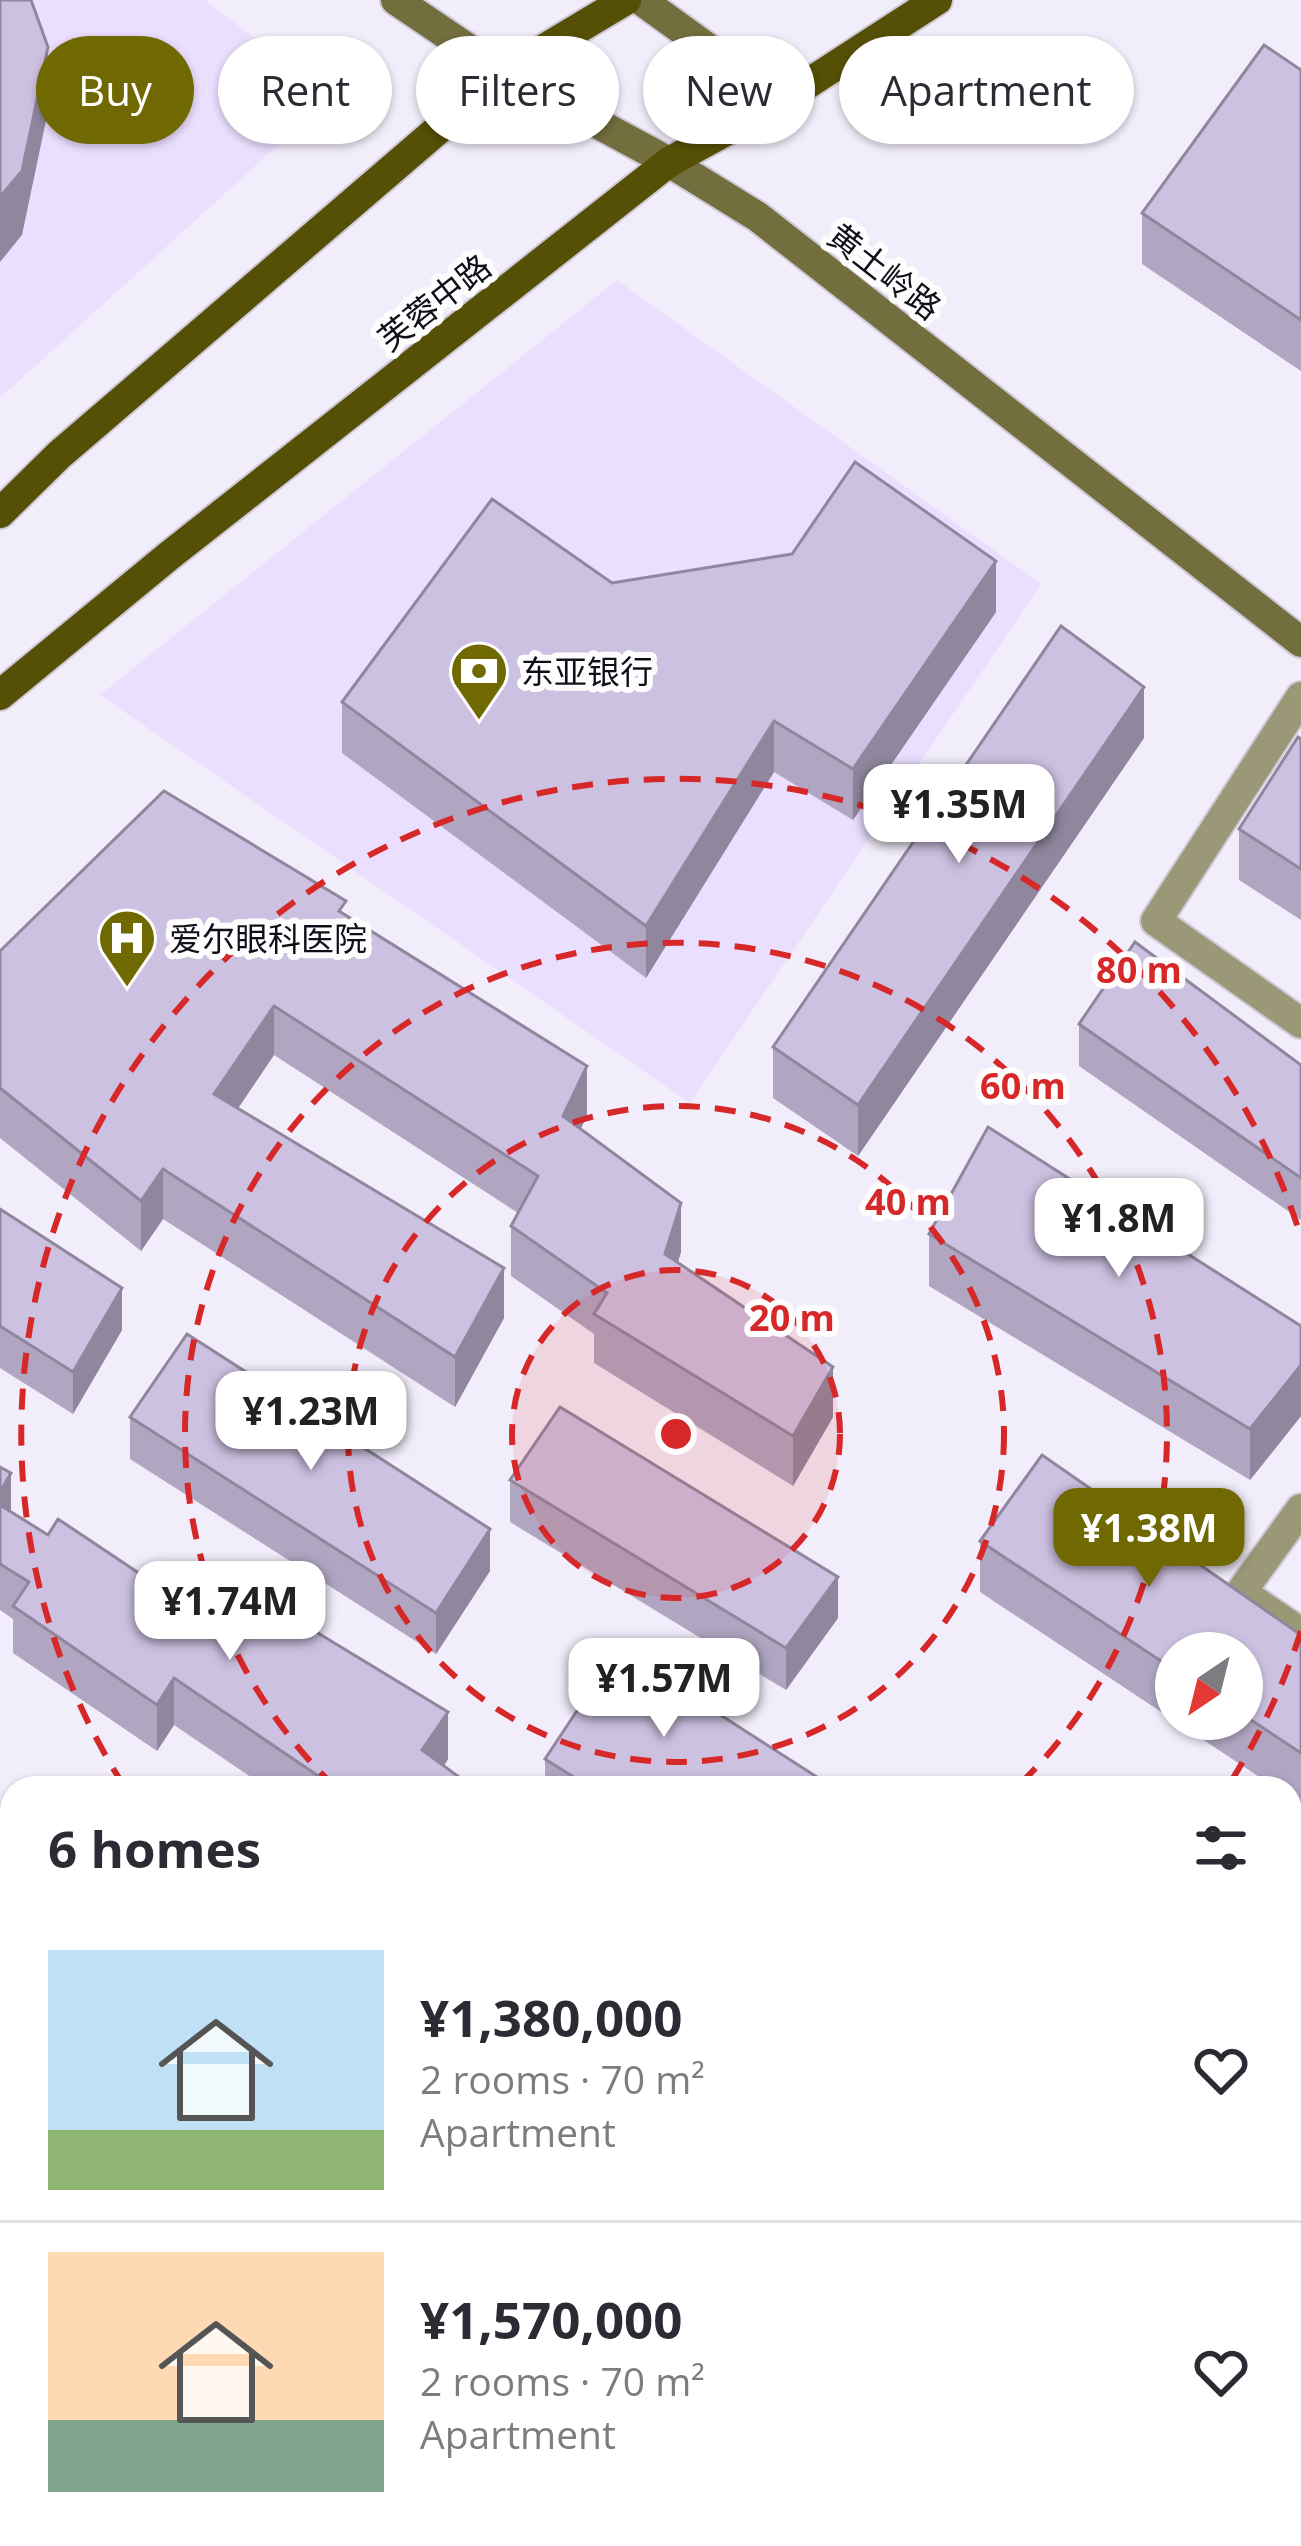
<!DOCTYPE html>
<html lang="en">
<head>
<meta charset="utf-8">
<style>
	:root { --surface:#fff; --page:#f7f7f7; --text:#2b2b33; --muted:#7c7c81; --line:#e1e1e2; --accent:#706800 }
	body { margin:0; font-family:"Open Sans","Noto Sans SC",sans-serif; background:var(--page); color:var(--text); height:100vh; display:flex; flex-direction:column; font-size:45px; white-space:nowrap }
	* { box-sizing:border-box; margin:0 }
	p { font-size:39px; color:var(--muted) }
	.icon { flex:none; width:66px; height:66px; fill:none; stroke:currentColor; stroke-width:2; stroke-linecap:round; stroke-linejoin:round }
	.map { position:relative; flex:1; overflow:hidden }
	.sheet { position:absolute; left:0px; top:1776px; width:1302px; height:771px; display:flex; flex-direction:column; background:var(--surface); border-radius:36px 36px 0 0; box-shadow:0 3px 9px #0004 }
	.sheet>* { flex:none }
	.hud { position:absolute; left:36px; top:36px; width:1230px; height:108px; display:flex; gap:24px }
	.needle { width:78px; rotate:215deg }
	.tools { position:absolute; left:1155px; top:1632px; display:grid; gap:24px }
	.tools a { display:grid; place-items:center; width:108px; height:108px; border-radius:50%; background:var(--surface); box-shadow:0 3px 9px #0004; font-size:60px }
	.price { position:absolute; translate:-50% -102px; padding:0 27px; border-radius:24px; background:#fff; color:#222; font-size:39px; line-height:78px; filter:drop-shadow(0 3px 6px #0008) }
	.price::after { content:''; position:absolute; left:50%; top:72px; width:36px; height:27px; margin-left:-18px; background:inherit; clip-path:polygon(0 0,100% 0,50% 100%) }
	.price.current { background:var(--accent); color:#fff }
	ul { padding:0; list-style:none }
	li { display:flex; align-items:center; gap:36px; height:300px; padding:0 48px }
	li+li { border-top:3px solid var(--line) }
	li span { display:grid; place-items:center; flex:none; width:336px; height:240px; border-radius:0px; color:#555 }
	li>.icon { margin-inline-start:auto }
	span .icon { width:144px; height:144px; fill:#fffc; stroke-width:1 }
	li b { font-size:51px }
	h2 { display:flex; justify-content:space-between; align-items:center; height:144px; padding:0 48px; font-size:51px }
	.chip { padding:0 42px; border-radius:54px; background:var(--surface); box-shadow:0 3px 9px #0004; font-size:42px; line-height:108px }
	.chip.current { background:var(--accent); color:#fff }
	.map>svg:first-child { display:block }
	.built { fill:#ebdfff }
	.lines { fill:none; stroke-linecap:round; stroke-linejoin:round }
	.street-casing { stroke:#cec9d6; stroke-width:34 }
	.secondary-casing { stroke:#cec9d6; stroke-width:34 }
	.primary-casing { stroke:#cec9d6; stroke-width:34 }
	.street { stroke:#9b9878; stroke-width:30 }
	.secondary { stroke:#726e3d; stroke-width:30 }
	.primary { stroke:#565006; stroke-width:30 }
	.wall { fill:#b0a6c2; fill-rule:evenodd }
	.shaded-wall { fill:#90879e }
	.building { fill:#cdc1e1; stroke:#90879e; stroke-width:3 }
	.ring { fill:none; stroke:#d62828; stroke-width:6; stroke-dasharray:21 15 }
	.labels { text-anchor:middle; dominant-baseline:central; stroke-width:12; stroke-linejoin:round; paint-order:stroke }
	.street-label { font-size:33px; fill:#120e19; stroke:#fdfdfd }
	.poi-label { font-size:33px; fill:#120e19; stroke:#fdfdfd; text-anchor:start }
	.centre { fill:#d62828; stroke:#fdfdfd; stroke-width:6 }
	.ring-label { font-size:36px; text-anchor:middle; font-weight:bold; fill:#d62828; stroke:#fdfdfd; stroke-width:12; stroke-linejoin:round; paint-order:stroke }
</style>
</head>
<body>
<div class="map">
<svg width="1301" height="2546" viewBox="0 0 1301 2546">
	<rect width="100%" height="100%" fill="#f2edfa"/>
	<g class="built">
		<polygon points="0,0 205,0 331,97 0,398"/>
		<polygon points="617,280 1041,584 690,1103 100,695"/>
	</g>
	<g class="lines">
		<defs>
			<g id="street">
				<polyline points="1301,697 1156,921 1301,1023"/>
				<polyline points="1301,1509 1241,1592 1301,1633"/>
			</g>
			<g id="secondary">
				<polyline points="396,0 504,73 669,162 758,217 1301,642"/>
				<polyline points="641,0 781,101"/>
			</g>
			<g id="primary">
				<polyline points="0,513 59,455 504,73 626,0"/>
				<polyline points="0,695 170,555 669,162 781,101 937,0"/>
			</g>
		</defs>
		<use href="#street" class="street-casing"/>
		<use href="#secondary" class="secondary-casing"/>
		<use href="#primary" class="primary-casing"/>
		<use href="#street" class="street"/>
		<use href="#secondary" class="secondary"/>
		<use href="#primary" class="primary"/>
	</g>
	<g class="wall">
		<polygon points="1301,70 1301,371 1142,264 1142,213"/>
		<polygon points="612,583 996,612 853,820 774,772 646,978 342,753 342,702"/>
		<polygon points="1144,738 858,1156 773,1098 773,1047"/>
		<polygon points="1301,739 1301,920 1239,880 1239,829"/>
		<polygon points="346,915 587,1116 580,1129 681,1252 678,1262 833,1417 793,1486 594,1363 594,1334 511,1276 511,1226 518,1213 274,1055 238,1108 504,1318 455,1407 163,1219 141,1251 0,1138 0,951"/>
		<polygon points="1079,1024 1301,1065 1301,1220 1079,1066"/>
		<polygon points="0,1209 122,1330 73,1414 0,1368"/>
		<polygon points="929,1234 1301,1326 1301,1416 1250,1480 929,1286"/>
		<polygon points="130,1417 490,1571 436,1654 130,1459"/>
		<polygon points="0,1467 11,1511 48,1535 230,1634 448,1759 444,1766 474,1788 267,1788 174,1725 157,1751 13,1653 13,1619 0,1610"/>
		<polygon points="510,1480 838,1618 786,1690 510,1522"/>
		<path d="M980,1541L1301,1635V1804L1290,1797V1788H1276L980,1592ZM1176,1653H1242V1719H1176Z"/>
		<polygon points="545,1759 834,1788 545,1788"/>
		<polygon points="0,1909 12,1916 12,2301 0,2292"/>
		<polygon points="1301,2198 1301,2304 1290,2297 1290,2214"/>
		<polygon points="610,2535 920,2535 920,2546 627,2546"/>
		<polygon points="1153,2535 1290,2535 1301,2546 1169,2546"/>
	</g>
	<g class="shaded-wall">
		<polygon points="48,47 48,111 22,235 0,262 0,197"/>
		<polygon points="996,561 996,612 853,820 853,769"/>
		<polygon points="1144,687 1144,738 858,1156 858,1105"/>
		<polygon points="774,721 774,772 646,978 646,926"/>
		<polygon points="274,1006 274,1055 214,1144 214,1094"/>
		<polygon points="587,1066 587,1116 563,1165 563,1116"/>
		<polygon points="163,1169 163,1219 141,1251 141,1201"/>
		<polygon points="681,1203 681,1252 665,1304 665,1254"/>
		<polygon points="504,1268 504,1318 455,1407 455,1357"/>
		<polygon points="122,1288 122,1330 73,1414 73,1372"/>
		<polygon points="1301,1365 1301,1416 1250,1480 1250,1429"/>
		<polygon points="833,1367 833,1417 793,1486 793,1436"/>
		<polygon points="11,1473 11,1520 0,1538 0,1492"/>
		<polygon points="490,1529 490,1571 436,1654 436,1613"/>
		<polygon points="838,1577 838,1618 786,1690 786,1648"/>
		<polygon points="174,1678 174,1725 157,1751 157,1705"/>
		<polygon points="448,1712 448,1759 429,1788 422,1750"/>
		<polygon points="1301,1974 1301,2016 1290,2032 1290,1991"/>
		<polygon points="912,2535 920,2535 920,2546 903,2546"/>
	</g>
	<g class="building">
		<polygon points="0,0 31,0 48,47 22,171 0,197"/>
		<polygon points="1264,45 1301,70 1301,320 1142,213"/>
		<polygon points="855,462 996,561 853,769 774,721 646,926 342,702 492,499 612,583 792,554"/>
		<polygon points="1061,626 1144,687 858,1105 773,1047"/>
		<polygon points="1298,737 1301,739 1301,869 1239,829"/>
		<polygon points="164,791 346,901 339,911 587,1066 563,1116 681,1203 665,1254 833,1367 793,1436 594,1314 607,1293 511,1226 538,1176 274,1006 214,1094 504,1268 455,1357 163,1169 141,1201 0,1088 0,951"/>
		<polygon points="1135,942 1301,1065 1301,1178 1079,1024"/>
		<polygon points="988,1127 1301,1326 1301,1365 1250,1429 929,1234"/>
		<polygon points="0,1209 122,1288 73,1372 0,1326"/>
		<polygon points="187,1334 490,1529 436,1613 130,1417"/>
		<polygon points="560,1407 838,1577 786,1648 510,1480"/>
		<polygon points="1042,1455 1301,1635 1301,1753 1242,1714 1242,1653 1176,1653 1176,1671 980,1541"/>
		<polygon points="0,1467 11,1473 0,1492"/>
		<polygon points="0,1505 48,1535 58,1519 230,1634 252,1593 448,1712 422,1750 474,1788 336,1788 174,1678 157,1705 13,1606 29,1582 0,1564"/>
		<polygon points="618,1649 834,1788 591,1788 545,1759"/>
		<polygon points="0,1909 12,1916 12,2250 0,2241"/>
		<polygon points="1290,1933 1301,1941 1301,1974 1290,1991"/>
		<polygon points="1301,2198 1301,2253 1290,2246 1290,2214"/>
		<polygon points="1290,2437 1301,2445 1301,2546 1242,2546 1226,2535 1290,2535"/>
		<polygon points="402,2535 497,2535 514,2546 395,2546"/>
		<polygon points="689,2535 912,2535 903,2546 706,2546"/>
		<polygon points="1029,2535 1074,2535 1089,2546 1020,2546"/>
	</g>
	<circle cx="676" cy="1434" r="164" fill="#d62828" fill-opacity=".12"/>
	<g class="ring">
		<circle cx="676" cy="1434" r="164"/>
		<circle cx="676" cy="1434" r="328"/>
		<path d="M335 1787A491 491 0 1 1 1017 1787"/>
		<path d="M1301 1631A655 655 0 0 1 1228 1786M124 1786A655 655 0 1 1 1301 1237"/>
	</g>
	<defs>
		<symbol id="bank-pin" viewBox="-11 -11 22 30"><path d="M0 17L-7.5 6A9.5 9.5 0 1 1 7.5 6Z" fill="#706800" stroke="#fdfdfd"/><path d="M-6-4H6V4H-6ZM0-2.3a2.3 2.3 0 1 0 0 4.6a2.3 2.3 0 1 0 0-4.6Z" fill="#fff"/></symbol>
		<symbol id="hospital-pin" viewBox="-11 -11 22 30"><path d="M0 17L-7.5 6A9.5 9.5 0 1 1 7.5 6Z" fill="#706800" stroke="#fdfdfd"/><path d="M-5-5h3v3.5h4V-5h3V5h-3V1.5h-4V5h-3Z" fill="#fff"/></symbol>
	</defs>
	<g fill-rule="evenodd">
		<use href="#bank-pin" x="446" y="638" width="66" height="90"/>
		<use href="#hospital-pin" x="94" y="905" width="66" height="90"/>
	</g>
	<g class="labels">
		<g class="street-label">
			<text transform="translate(885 271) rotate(38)">黄土岭路</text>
			<text transform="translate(434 302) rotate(-38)">芙蓉中路</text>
		</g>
		<g class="poi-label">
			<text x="521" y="671">东亚银行</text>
			<text x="169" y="938">爱尔眼科医院</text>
		</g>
	</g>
	<circle cx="676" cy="1434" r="18" class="centre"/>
	<g class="ring-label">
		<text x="1139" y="983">80 m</text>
		<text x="1023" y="1099">60 m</text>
		<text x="908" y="1215">40 m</text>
		<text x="792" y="1331">20 m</text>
	</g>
</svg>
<div class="tools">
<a><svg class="needle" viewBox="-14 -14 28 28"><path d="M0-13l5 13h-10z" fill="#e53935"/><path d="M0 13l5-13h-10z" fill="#7c7c81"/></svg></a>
</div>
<b class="price" style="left:959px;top:866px">¥1.35M</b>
<b class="price" style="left:1119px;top:1280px">¥1.8M</b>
<b class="price" style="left:311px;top:1473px">¥1.23M</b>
<b class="price current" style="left:1149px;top:1590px">¥1.38M</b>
<b class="price" style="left:230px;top:1663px">¥1.74M</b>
<b class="price" style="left:664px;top:1740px">¥1.57M</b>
<div class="hud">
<a class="chip current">Buy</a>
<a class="chip">Rent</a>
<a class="chip">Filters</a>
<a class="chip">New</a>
<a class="chip">Apartment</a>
</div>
<section class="sheet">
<h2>6 homes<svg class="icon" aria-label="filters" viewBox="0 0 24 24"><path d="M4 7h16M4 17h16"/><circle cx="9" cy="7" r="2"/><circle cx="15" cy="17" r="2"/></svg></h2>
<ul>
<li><span style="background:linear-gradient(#bfe0f5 75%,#8fb573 0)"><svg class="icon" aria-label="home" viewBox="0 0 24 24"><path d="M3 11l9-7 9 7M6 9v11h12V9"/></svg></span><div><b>¥1,380,000</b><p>2 rooms · 70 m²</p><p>Apartment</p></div><svg class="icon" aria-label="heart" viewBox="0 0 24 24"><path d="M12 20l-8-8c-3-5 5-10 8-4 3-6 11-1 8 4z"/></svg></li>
<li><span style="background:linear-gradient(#ffd9b3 70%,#7fa58c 0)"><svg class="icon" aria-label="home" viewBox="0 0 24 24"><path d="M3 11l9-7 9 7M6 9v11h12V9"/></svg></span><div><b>¥1,570,000</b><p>2 rooms · 70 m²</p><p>Apartment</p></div><svg class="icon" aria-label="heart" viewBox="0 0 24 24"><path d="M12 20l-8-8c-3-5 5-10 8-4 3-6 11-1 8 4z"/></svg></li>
</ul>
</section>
</div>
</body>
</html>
